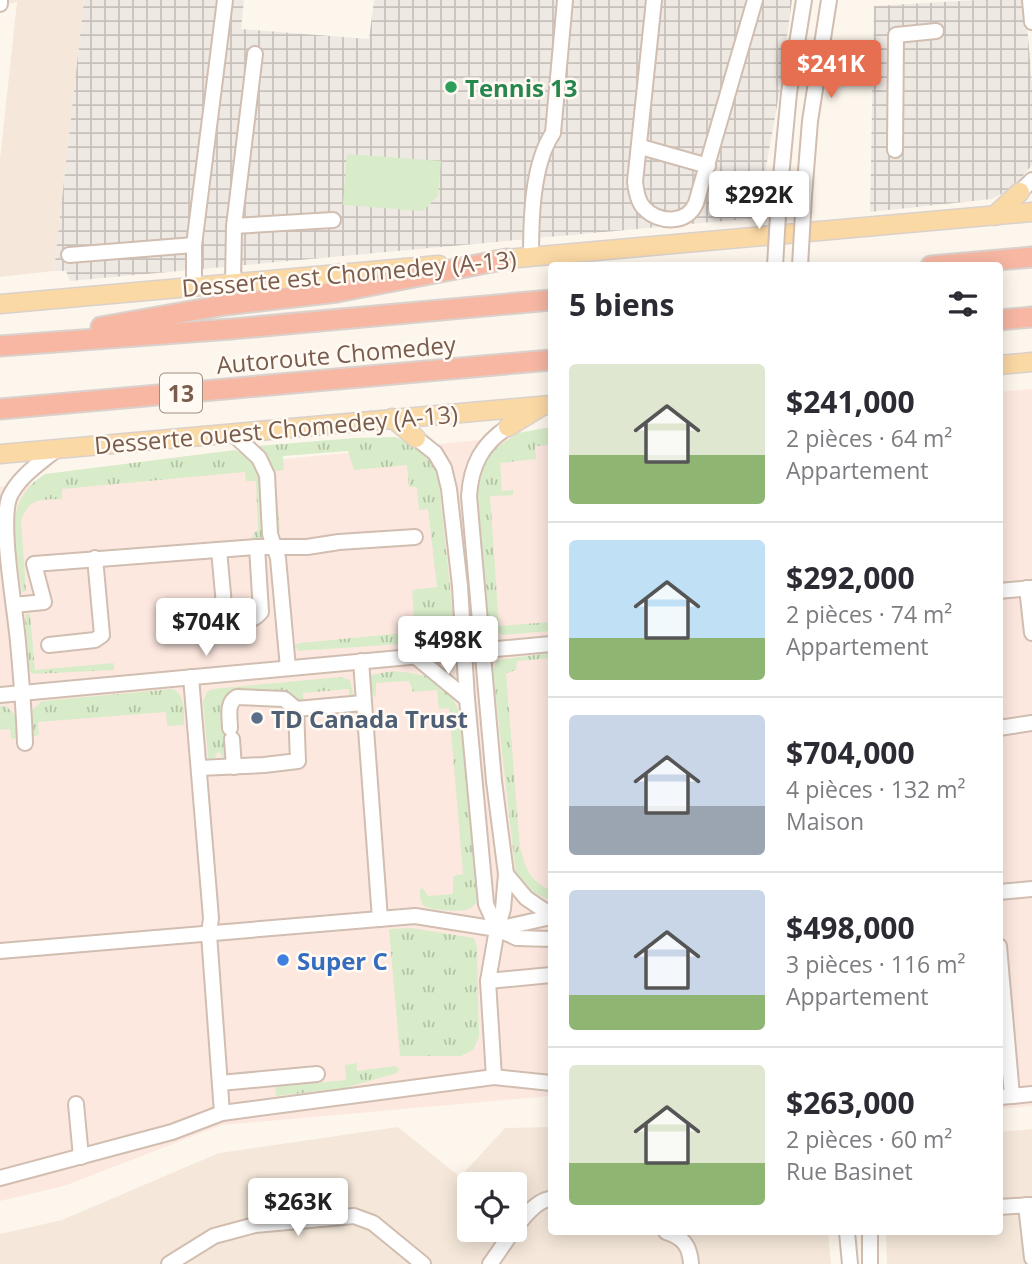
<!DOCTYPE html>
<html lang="fr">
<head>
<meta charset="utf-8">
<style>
	:root { --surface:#fff; --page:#f7f7f7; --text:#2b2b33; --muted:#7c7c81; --line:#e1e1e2; --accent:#e76f51 }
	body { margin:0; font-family:"Open Sans",sans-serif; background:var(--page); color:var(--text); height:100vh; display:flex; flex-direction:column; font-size:26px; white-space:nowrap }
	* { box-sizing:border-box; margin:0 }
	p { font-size:23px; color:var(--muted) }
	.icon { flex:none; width:38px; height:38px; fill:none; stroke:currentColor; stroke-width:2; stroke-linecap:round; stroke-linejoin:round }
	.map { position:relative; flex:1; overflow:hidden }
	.details { position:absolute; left:548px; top:262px; width:455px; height:973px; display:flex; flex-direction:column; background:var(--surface); border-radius:7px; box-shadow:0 4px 18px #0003 }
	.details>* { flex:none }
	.tools { position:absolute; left:457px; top:1172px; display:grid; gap:14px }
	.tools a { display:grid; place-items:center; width:70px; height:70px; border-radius:7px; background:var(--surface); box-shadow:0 4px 18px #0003; font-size:35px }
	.price { position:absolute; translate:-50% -60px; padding:0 16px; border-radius:7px; background:#fff; color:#222; font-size:23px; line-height:46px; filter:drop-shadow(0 2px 4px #0008) }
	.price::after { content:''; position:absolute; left:50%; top:42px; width:21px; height:16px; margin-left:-10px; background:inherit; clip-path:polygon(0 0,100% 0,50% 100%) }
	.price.selected { background:var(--accent); color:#fff }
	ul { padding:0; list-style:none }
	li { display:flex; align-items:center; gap:21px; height:175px; padding:0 21px }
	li+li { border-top:2px solid var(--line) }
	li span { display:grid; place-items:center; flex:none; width:196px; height:140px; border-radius:7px; color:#555 }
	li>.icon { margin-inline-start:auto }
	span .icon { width:84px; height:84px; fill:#fffc; stroke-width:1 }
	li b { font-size:30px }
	h2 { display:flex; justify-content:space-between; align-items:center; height:84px; padding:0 21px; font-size:30px }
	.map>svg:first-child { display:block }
	.residential { fill:#f5e8da; fill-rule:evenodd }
	.commercial { fill:#fde8e0 }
	.industrial { fill:url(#industrial-grid) }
	.grass { fill:url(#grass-tufts) }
	.park { fill:#d8ecc9 }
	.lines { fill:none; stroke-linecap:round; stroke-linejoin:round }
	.minor-casing { stroke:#d1beb0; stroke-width:18 }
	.major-casing { stroke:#dad1cd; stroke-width:21 }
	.highway-casing { stroke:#dad1cd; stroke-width:23 }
	.minor { stroke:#fff; stroke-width:14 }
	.major { stroke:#fbd9a5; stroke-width:18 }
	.highway { stroke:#f7b7a3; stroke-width:19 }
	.minor-bridge-casing { stroke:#d1beb0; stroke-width:18; stroke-linecap:butt }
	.minor-bridge { stroke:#fff; stroke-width:14 }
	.leisure-dot { fill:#2e9e5b; stroke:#fffaf3; stroke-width:2.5 }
	.service-dot { fill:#5c6f8a; stroke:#fffaf3; stroke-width:2.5 }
	.shop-dot { fill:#3f7fe0; stroke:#fffaf3; stroke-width:2.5 }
	.labels { text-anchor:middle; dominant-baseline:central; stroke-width:5; stroke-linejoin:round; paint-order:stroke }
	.shield { fill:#fffaf3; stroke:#a28b7f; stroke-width:2 }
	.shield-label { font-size:23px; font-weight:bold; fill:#7a5c4d }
	.leisure-label { font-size:24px; font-weight:bold; fill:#27864d; stroke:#fffaf3; text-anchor:start }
	.street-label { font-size:24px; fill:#7a5c4d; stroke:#fffaf3 }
	.service-label { font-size:24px; font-weight:bold; fill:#4e5e75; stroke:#fffaf3; text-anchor:start }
	.shop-label { font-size:24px; font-weight:bold; fill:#366cbe; stroke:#fffaf3; text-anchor:start }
</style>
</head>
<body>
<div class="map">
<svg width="1032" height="1264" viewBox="0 0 1032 1264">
	<defs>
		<pattern id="industrial-grid" width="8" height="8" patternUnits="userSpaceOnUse" patternTransform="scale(1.75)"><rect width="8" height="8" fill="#efe9e4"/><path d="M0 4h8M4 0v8" fill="none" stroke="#c7c0bb"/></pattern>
		<pattern id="grass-tufts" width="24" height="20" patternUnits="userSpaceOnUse" patternTransform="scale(1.75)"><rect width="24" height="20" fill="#d8ecc9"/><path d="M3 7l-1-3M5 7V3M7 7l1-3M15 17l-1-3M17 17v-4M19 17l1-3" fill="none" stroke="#b4c2a5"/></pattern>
	</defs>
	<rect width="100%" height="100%" fill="#fdf6ec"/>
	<g class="residential">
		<polygon points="0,0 84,0 54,271 0,277 0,159 17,2 0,5"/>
		<path d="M398,1127L460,1177L505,1128L551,1127V1232H828L831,1264H0V1234L62,1220L219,1153ZM469,1185H514V1230H469Z"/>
		<polygon points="1032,1129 1032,1264 887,1264 886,1236 890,1232 999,1232 999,1132"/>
	</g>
	<g class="commercial">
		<polygon points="1032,389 1032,1106 999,1109 999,392"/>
		<polygon points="551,433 551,1096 222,1125 64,1186 0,1201 0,487"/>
	</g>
	<g class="industrial">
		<polygon points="84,0 244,0 241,29 369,39 374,0 792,0 780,89 757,218 70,281 66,271 54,271"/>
		<polygon points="977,0 1025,0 1032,85 1032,165 1013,188 992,199 870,212 874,6"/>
	</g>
	<g class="grass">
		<polygon points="551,427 551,445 535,446 536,459 500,463 502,491 513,490 513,495 490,496 499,626 551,622 551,631 503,635 493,630 488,620 476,476 490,452 518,433"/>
		<path d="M395,437C416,445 427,454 438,473L454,625L444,641L298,651L294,645L300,643L415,632L412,590L437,587L428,509L419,510L417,487H409L407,465L354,470L348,451L283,456L284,470L275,471L280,532H276C274,505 278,466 257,446L355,438Z"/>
		<path d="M235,450L253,459L260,472L264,535L261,538H252L254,533L258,530L256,481H246L245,472L62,489V499C41,500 30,497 21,520L26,591L22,592C16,546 0,502 45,474Z"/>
		<polygon points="27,613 30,615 35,670 114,663 114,670 32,674 29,669 25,615"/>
		<path d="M551,653V658L517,661L516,670L506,673L520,848C527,872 529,879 551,891V901L527,889L516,876L493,672L497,660Z"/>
		<path d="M393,671C434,675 447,679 462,719L479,900C475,905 471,909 465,910C459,912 429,910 424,906C420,902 420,895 420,889L423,888L428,896L453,894V876L463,874L449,708L439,709L437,690L413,692L409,681L376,683V697C368,692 370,683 371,675Z"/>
		<polygon points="341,677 350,680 354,697 349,698 349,689 303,693 304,703 236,693 229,758 223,759 220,752 215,754 216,759 210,759 208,757 203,701 207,692 212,689"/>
		<path d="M173,689C186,697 184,711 184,725L167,726L166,712L38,722L39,735L33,736L32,710L42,701Z"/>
		<polygon points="0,706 6,706 15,715 17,737 14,739 11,738 10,729 0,730"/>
		<polygon points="411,928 474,938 477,947 479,1037 473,1050 461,1056 400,1056 389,929"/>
		<polygon points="357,1063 357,1071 395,1066 399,1068 397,1073 345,1088 276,1096 275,1087 346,1080 345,1065"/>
	</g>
	<polygon class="park" points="347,154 441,161 438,196 423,211 343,205"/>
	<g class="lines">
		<defs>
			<g id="minor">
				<path d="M654,0L635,182C636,191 638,202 644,208C659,224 688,224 696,203L755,0"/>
				<polyline points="1030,0 1032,22"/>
				<polyline points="0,4 0,0"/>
				<polyline points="641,147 708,166"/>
				<polyline points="895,150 896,35 936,31"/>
				<polyline points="1020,192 1032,180"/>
				<polyline points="804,196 810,121 829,0"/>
				<polyline points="779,198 789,93 804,0"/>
				<polyline points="234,226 333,220"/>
				<polyline points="69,255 194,245"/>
				<path d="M531,257C531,219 532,164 553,133L565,0"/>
				<polyline points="233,283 234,226 255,54"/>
				<polyline points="194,287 194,245 225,0"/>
				<path d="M508,427C482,444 471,465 469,496L494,781L506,874L503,909L497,929L488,981L494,1077L551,1083"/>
				<polyline points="232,433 259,458 267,475 270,534 278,558 288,668"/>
				<polyline points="416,438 435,453 444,468 449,489 460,586 467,699 486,904 497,929"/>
				<path d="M219,550L224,605L228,617C238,624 253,622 261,612L257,547"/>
				<polyline points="1027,588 1032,633"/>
				<polyline points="999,591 1032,588"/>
				<polyline points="14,605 44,602 34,564 257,547 307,547 339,542 415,537"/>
				<polyline points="49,645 95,640 102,635 95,558"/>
				<polyline points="415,656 467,699"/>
				<polyline points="361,661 380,919"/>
				<polyline points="191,677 211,918 209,934 222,1113 494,1077"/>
				<polyline points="0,695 551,644"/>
				<path d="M230,728C230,717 226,703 237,697L284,699L296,709"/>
				<polyline points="999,728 1032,723"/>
				<polyline points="232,739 234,767"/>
				<path d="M25,743C24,709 21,675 18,642C15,606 0,528 9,498C18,477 40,463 57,449"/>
				<polyline points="199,768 264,765 298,761 296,709 363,703"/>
				<polyline points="506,874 526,898 551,915"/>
				<polyline points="999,892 1032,889"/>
				<polyline points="497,929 551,917"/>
				<polyline points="999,946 1012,1096 999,1097"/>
				<polyline points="0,951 415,916 497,929 517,938 551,939"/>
				<polyline points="488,981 551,975"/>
				<polyline points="220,1083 317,1074"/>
				<polyline points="1012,1096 1032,1094"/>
				<polyline points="76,1104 81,1157"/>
				<polyline points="0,1178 172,1132 222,1113"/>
				<polyline points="1026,1205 1032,1258"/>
				<polyline points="999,1207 1032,1205"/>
				<path d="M666,1232C683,1237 690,1246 691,1264"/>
				<polyline points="847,1232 850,1264"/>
				<polyline points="870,1232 870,1264"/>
				<polyline points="169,1264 214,1236 255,1225 354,1216 373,1223 423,1264"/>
				<path d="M490,1264C503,1247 530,1199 551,1199"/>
			</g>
			<g id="major">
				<polyline points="994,216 1020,192"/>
				<polyline points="495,260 1032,212"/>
				<polyline points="0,304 439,265"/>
				<polyline points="999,365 1032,362"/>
				<polyline points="392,418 416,438"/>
				<polyline points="508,427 539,408"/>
				<polyline points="0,454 551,405"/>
			</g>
			<g id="highway">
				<polyline points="931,266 1032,257"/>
				<polyline points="999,320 1032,317"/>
				<polyline points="101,327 225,305 337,292 507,259"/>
				<polyline points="0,346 231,329 551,300"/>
				<polyline points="0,409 551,360"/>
			</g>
		</defs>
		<use href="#minor" class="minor-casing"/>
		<use href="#major" class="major-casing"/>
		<use href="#highway" class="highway-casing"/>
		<use href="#minor" class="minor"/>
		<use href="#major" class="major"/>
		<use href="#highway" class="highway"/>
		<defs>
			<g id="minor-bridge">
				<polyline points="775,266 779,198"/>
				<polyline points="800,266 804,196"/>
			</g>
		</defs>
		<use href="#minor-bridge" class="minor-bridge-casing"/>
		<use href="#minor-bridge" class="minor-bridge"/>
	</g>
	<circle class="leisure-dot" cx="451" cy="87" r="7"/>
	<circle class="service-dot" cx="257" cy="718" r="7"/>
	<circle class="shop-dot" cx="283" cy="960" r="7"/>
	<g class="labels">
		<rect class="shield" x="160" y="373.5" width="42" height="39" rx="5"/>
		<g class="shield-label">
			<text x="181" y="393">13</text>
		</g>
		<g class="leisure-label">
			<text x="465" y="87">Tennis 13</text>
		</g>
		<g class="street-label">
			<text transform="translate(349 273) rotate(-5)">Desserte est Chomedey (A-13)</text>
			<text transform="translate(336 354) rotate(-5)">Autoroute Chomedey</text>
			<text transform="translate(276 429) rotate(-5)">Desserte ouest Chomedey (A-13)</text>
		</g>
		<g class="service-label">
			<text x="271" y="718">TD Canada Trust</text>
		</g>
		<g class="shop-label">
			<text x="297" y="960">Super C</text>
		</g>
	</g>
</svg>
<div class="tools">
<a><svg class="icon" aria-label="locate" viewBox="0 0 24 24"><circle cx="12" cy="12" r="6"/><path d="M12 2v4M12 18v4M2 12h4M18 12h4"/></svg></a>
</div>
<b class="price selected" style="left:831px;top:100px">$241K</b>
<b class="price" style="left:759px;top:231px">$292K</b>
<b class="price" style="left:206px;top:658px">$704K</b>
<b class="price" style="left:448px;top:676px">$498K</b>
<b class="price" style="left:298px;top:1238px">$263K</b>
<section class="details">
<h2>5 biens<svg class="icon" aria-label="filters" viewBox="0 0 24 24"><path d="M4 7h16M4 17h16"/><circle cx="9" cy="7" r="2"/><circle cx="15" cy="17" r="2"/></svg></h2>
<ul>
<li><span style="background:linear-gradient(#dfe7d0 65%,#8fb573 0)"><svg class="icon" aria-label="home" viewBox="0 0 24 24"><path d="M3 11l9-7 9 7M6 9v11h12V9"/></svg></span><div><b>$241,000</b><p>2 pièces · 64 m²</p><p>Appartement</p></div></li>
<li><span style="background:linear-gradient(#bfe0f5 70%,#8fb573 0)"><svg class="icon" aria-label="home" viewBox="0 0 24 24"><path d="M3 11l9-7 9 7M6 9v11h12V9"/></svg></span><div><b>$292,000</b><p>2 pièces · 74 m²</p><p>Appartement</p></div></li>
<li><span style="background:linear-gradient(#c9d6e8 65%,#9aa5b1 0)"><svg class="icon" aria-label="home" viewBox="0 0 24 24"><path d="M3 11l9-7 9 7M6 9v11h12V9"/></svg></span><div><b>$704,000</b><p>4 pièces · 132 m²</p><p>Maison</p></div></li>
<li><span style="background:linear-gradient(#c9d6e8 75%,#8fb573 0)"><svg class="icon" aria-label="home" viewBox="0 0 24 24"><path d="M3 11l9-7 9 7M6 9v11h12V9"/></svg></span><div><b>$498,000</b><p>3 pièces · 116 m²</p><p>Appartement</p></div></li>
<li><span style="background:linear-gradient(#dfe7d0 70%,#8fb573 0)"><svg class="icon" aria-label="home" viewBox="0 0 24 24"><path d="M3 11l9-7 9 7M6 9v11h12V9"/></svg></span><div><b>$263,000</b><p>2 pièces · 60 m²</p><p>Rue Basinet</p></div></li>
</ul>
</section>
</div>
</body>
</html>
